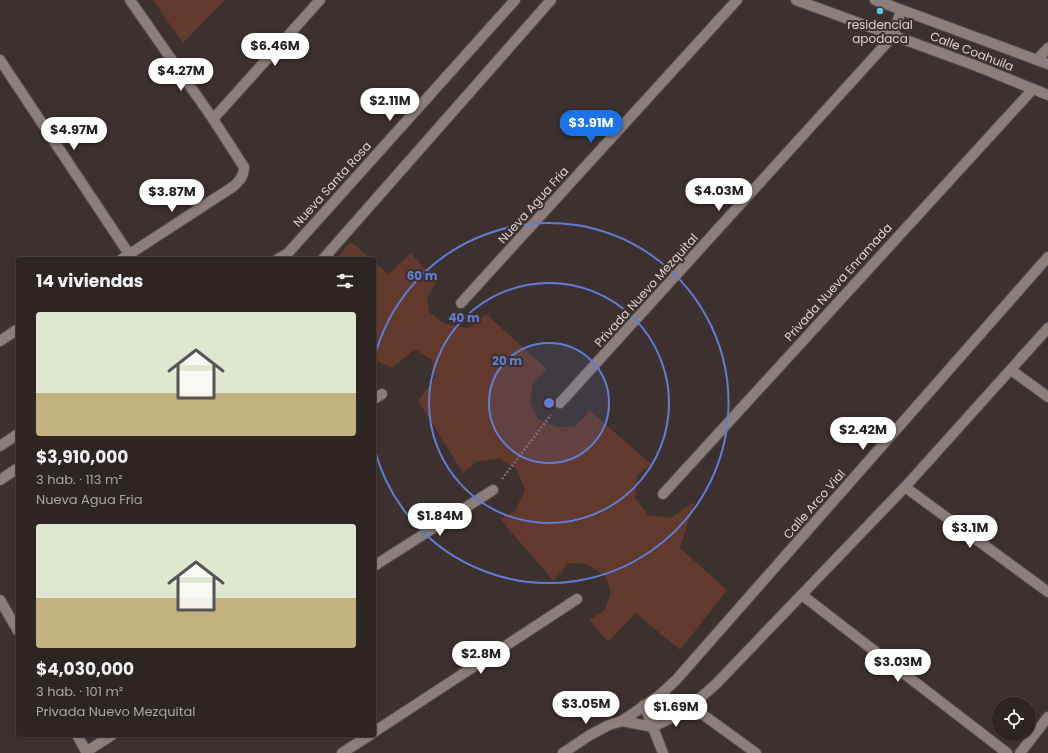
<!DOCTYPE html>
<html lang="es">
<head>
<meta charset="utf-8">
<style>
	:root { --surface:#2d2522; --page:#39312f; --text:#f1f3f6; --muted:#a7a5a5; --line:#484240; --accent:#1a73e8 }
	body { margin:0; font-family:Poppins,sans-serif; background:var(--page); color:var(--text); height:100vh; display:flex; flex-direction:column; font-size:15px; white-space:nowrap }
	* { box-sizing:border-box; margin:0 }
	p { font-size:13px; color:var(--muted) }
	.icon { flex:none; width:22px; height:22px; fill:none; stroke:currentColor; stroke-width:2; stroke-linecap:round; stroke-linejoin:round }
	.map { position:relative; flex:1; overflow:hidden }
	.sheet { position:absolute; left:16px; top:257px; width:360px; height:480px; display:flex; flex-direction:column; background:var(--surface); border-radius:4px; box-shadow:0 1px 3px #0004,0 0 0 1px var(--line) }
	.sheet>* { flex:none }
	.fabs { position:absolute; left:992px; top:697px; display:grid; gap:8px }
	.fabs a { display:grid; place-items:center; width:44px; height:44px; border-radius:50%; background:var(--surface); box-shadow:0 1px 3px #0004,0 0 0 1px var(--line); font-size:20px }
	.price { position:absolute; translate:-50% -34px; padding:0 9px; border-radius:14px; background:#fff; color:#222; font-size:13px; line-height:26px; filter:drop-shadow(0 1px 2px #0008) }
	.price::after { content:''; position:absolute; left:50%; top:24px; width:12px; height:9px; margin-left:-6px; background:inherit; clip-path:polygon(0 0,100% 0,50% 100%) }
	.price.active { background:var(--accent); color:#fff }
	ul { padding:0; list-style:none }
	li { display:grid; align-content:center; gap:8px; height:212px; padding:0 20px }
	li span { display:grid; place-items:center; height:124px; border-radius:4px; color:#555 }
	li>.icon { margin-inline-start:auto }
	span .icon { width:72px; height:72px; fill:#fffc; stroke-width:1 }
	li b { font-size:17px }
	h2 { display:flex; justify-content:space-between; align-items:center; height:48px; padding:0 20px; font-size:17px }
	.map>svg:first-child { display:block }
	.green { fill:#62392d }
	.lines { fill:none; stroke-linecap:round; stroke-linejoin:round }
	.minor-casing { stroke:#564d4a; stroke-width:12 }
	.path { stroke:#776d6b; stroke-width:2.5; stroke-dasharray:2 2; stroke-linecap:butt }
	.minor { stroke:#8b7e7b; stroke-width:10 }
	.ring { fill:none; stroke:#5f7dd6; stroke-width:2 }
	.poi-dot { fill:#59c8e4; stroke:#3c312e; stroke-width:1.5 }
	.labels { text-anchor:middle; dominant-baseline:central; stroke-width:4; stroke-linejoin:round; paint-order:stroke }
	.poi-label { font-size:12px; fill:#dad3d1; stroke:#3c312e }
	.street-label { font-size:12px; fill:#dad3d1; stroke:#3c312e }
	.centre { fill:#5f7dd6; stroke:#3c312e; stroke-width:2 }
	.ring-label { font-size:12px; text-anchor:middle; font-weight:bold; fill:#5f7dd6; stroke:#3c312e; stroke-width:4; stroke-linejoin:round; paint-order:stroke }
</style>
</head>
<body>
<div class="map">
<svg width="1048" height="753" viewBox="0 0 1048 753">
	<rect width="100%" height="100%" fill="#3c312e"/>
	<g class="green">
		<polygon points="153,0 225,0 183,43"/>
		<polygon points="351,242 371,259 336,259"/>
		<polygon points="411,253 436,282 427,298 429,312 445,324 469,328 486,314 547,369 533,383 530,403 538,419 557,427 574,427 590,411 651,464 637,476 635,498 648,515 671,518 695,501 680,548 727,590 680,650 636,613 608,642 589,620 605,610 611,592 605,576 587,564 568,563 554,581 500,519 515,511 525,490 517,470 500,458 476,462 463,473 418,401 435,377 432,360 415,349 392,368 378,361 374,356 374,262 389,274"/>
	</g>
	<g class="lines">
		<defs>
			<g id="minor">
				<polyline points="796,0 974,65 1048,95"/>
				<polyline points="875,0 1048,64"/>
				<polyline points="0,60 129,254"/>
				<polyline points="1037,60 1048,48"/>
				<polyline points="213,119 320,0"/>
				<path d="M122,259L234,186C240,180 244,176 244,167L213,119L130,0"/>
				<polyline points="278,259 288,253 515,0"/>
				<polyline points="323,259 551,0"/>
				<polyline points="461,303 737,0"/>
				<polyline points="0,341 18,329"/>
				<polyline points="1011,370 1048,397"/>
				<polyline points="374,399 382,394"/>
				<polyline points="560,403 893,36 901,10"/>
				<polyline points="0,446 18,434"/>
				<polyline points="0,480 18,468"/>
				<polyline points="905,487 1048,592"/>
				<polyline points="663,494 1033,89"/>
				<polyline points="374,566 493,490"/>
				<polyline points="802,595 1007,753"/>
				<polyline points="0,600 18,631"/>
				<polyline points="644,705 663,753"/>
				<polyline points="691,706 756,753"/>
				<polyline points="622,721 653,727 675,716 691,706 716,684 905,487 1048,328"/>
				<polyline points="374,732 577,599"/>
				<polyline points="77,735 87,753"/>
				<polyline points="86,752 112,735"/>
				<polyline points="342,753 370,735"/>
				<polyline points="563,753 590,735 609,725 622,721 660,695 676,680 1048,257"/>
				<polyline points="1020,753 1048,717"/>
			</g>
		</defs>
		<use href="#minor" class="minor-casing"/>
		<polyline class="path" points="502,479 551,415"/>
		<use href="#minor" class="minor"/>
	</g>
	<circle cx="549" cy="403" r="60" fill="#5f7dd6" fill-opacity=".12"/>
	<g class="ring">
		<circle cx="549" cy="403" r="60"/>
		<circle cx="549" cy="403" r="120"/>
		<path d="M374 359A180 180 0 1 1 374 447"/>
	</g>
	<circle class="poi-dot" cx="880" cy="11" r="4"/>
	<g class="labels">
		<g class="poi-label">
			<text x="880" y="24">residencial<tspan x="880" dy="14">apodaca</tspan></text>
		</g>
		<g class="street-label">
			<text transform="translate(972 51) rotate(21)">Calle Coahuila</text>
			<text transform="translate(332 184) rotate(-48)">Nueva Santa Rosa</text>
			<text transform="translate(533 205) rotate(-48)">Nueva Agua Fria</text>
			<text transform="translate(838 282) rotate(-48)">Privada Nueva Enramada</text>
			<text transform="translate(646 290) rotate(-48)">Privada Nuevo Mezquital</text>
			<text transform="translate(814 504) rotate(-49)">Calle Arco Vial</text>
		</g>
	</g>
	<circle cx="549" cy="403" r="6" class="centre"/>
	<g class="ring-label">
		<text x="422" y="280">60 m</text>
		<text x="464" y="322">40 m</text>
		<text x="507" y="365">20 m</text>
	</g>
</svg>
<div class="fabs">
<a><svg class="icon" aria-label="locate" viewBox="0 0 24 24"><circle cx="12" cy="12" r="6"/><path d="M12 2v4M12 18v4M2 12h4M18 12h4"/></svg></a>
</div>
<b class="price" style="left:275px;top:67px">$6.46M</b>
<b class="price" style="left:181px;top:92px">$4.27M</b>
<b class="price" style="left:390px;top:122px">$2.11M</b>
<b class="price active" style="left:591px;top:144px">$3.91M</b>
<b class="price" style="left:74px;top:151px">$4.97M</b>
<b class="price" style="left:719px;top:212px">$4.03M</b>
<b class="price" style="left:172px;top:213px">$3.87M</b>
<b class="price" style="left:863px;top:451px">$2.42M</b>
<b class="price" style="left:440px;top:537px">$1.84M</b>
<b class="price" style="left:970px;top:549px">$3.1M</b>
<b class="price" style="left:481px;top:675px">$2.8M</b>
<b class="price" style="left:898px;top:683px">$3.03M</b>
<b class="price" style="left:586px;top:725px">$3.05M</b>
<b class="price" style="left:676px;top:728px">$1.69M</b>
<section class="sheet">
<h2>14 viviendas<svg class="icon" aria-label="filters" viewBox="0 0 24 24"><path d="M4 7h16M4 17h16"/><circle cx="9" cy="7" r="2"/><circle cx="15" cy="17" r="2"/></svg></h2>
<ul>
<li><span style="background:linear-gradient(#dfe7d0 65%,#c2b280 0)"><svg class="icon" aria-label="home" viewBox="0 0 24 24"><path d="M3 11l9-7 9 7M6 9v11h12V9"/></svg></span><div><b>$3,910,000</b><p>3 hab. · 113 m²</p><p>Nueva Agua Fria</p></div></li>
<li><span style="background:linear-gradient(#dfe7d0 60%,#c2b280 0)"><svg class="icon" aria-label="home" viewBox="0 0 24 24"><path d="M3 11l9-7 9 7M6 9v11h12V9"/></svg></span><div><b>$4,030,000</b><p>3 hab. · 101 m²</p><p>Privada Nuevo Mezquital</p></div></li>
</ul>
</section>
</div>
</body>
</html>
